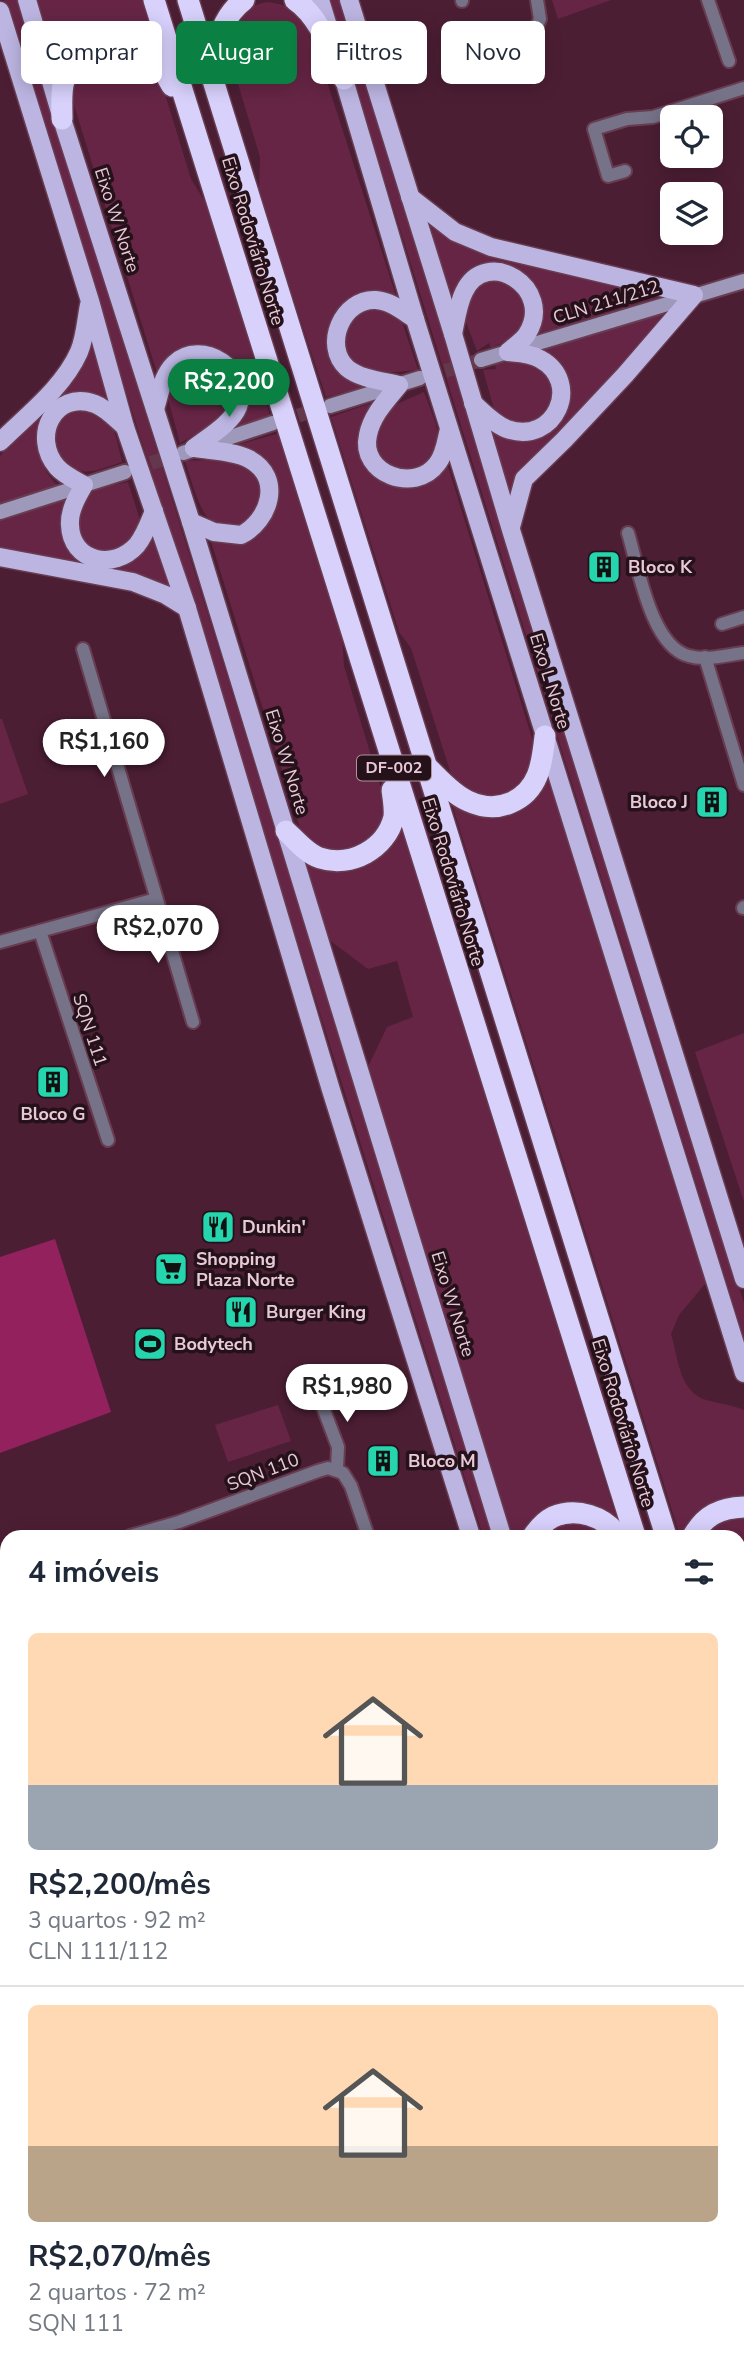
<!DOCTYPE html>
<html lang="pt">
<head>
<meta charset="utf-8">
<style>
	:root { --surface:#fff; --page:#f6f6f7; --text:#1f2937; --muted:#747a83; --line:#e0e1e3; --accent:#0b8043 }
	body { margin:0; font-family:"Nunito Sans",sans-serif; background:var(--page); color:var(--text); height:100vh; display:flex; flex-direction:column; font-size:26px; white-space:nowrap }
	* { box-sizing:border-box; margin:0 }
	p { font-size:23px; color:var(--muted) }
	.icon { flex:none; width:38px; height:38px; fill:none; stroke:currentColor; stroke-width:2; stroke-linecap:round; stroke-linejoin:round }
	.map { position:relative; flex:1; overflow:hidden }
	.details { position:absolute; left:0px; top:1530px; width:746px; height:842px; display:flex; flex-direction:column; background:var(--surface); border-radius:21px 21px 0 0; box-shadow:0 4px 18px #0003 }
	.details>* { flex:none }
	.hud { position:absolute; left:21px; top:21px; width:704px; height:63px; display:flex; gap:14px }
	.tools { position:absolute; left:660px; top:105px; display:grid; gap:14px }
	.tools a { display:grid; place-items:center; width:63px; height:63px; border-radius:10px; background:var(--surface); box-shadow:0 4px 18px #0003; font-size:35px }
	.price { position:absolute; translate:-50% -60px; padding:0 16px; border-radius:24px; background:#fff; color:#222; font-size:23px; line-height:46px; filter:drop-shadow(0 2px 4px #0008) }
	.price::after { content:''; position:absolute; left:50%; top:42px; width:21px; height:16px; margin-left:-10px; background:inherit; clip-path:polygon(0 0,100% 0,50% 100%) }
	.price.current { background:var(--accent); color:#fff }
	ul { padding:0; list-style:none }
	li { display:grid; align-content:center; gap:14px; height:371px; padding:0 28px }
	li+li { border-top:2px solid var(--line) }
	li span { display:grid; place-items:center; height:217px; border-radius:10px; color:#555 }
	li>.icon { margin-inline-start:auto }
	span .icon { width:126px; height:126px; fill:#fffc; stroke-width:1 }
	li b { font-size:30px }
	h2 { display:flex; justify-content:space-between; align-items:center; height:84px; padding:0 28px; font-size:30px }
	.pill { padding:0 24px; border-radius:10px; background:var(--surface); box-shadow:0 4px 18px #0003; font-size:24px; line-height:63px }
	.pill.current { background:var(--accent); color:#fff }
	.map>svg:first-child { display:block }
	.green { fill:#662545 }
	.forest { fill:#92215e }
	.lines { fill:none; stroke-linecap:round; stroke-linejoin:round }
	.secondary-tunnel { stroke:#63384c; stroke-width:14; stroke-dasharray:14 7; stroke-linecap:butt }
	.street-casing { stroke:#683d51; stroke-width:16 }
	.secondary-casing { stroke:#683d51; stroke-width:18 }
	.primary-casing { stroke:#683d51; stroke-width:21 }
	.highway-casing { stroke:#683d51; stroke-width:24 }
	.street { stroke:#767389; stroke-width:12 }
	.secondary { stroke:#9e98bb; stroke-width:14 }
	.primary { stroke:#bcb5e2; stroke-width:18 }
	.highway { stroke:#d8d1fc; stroke-width:21 }
	.labels { text-anchor:middle; dominant-baseline:central; stroke-width:7; stroke-linejoin:round; paint-order:stroke }
	.shield { fill:#25111a; stroke:#ae929e; stroke-width:2 }
	.shield-label { font-size:16px; font-weight:bold; fill:#e8cad6 }
	.street-label { font-size:18px; fill:#e8cad6; stroke:#25111a }
	.poi-label { font-size:18px; font-weight:bold; fill:#e8cad6; stroke:#25111a; text-anchor:start }
</style>
</head>
<body>
<div class="map">
<svg width="744" height="2370" viewBox="0 0 744 2370">
	<rect width="100%" height="100%" fill="#4c1e34"/>
	<g class="green">
		<polygon points="4,0 17,0 494,1536 483,1536"/>
		<polygon points="32,0 142,0 155,43 126,28 100,30 80,40 65,54 54,73"/>
		<polygon points="329,0 339,0 744,1303 744,1338"/>
		<polygon points="552,0 611,0 558,19"/>
		<path d="M267,2C294,5 298,14 312,35L397,299L374,294L330,342L372,385L326,397L259,195L260,157L229,54C227,25 238,8 267,2Z"/>
		<path d="M129,47L158,71L191,179L212,213L270,416L224,431L240,369C230,357 222,351 206,347L158,376L69,89L95,50Z"/>
		<path d="M424,217C445,233 463,245 488,254L665,295L536,334L540,311L494,266L452,308Z"/>
		<polygon points="499,277 521,289 527,316 515,337 491,348 489,343 477,351 464,317 464,307 475,285"/>
		<path d="M381,307L401,319L418,370C400,371 373,377 357,367C333,353 341,318 365,309C369,307 376,307 381,307Z"/>
		<polygon points="675,310 531,461 510,498 490,428 499,433 565,411 540,351"/>
		<path d="M90,328L116,410L97,398L40,425C36,448 40,468 57,485L0,504V456L51,399Z"/>
		<polygon points="195,360 215,364 233,383 231,405 214,424 180,443 166,391 174,373"/>
		<polygon points="521,360 540,364 554,387 549,413 524,426 500,417 494,409 483,370 496,369 495,364"/>
		<path d="M424,392C428,404 441,432 439,444C439,449 434,454 431,458C401,498 349,445 385,412C396,403 411,398 424,392Z"/>
		<path d="M378,401C347,426 369,449 381,479L446,460L536,751V765L510,797C484,798 465,799 451,774L411,648L399,632L331,417Z"/>
		<path d="M73,409C113,410 114,427 122,462C94,471 87,477 58,464C51,433 45,430 73,409Z"/>
		<path d="M280,433L342,635L344,666L384,799C392,851 327,871 300,828L209,535L236,540L275,493L230,447Z"/>
		<path d="M232,459C266,472 264,486 255,517C204,548 198,499 185,461Z"/>
		<path d="M128,482L140,520V531C134,536 127,546 120,550C110,555 91,552 83,544C72,532 79,502 91,493C101,486 116,485 128,482Z"/>
		<polygon points="69,496 64,510 97,564 152,530 172,592 0,551 0,518"/>
		<polygon points="0,719 2,719 28,794 0,804"/>
		<path d="M551,773L707,1278L705,1284L679,1315L671,1334C678,1357 679,1392 706,1400C718,1403 732,1405 744,1410V1499L684,1536H680L451,801L473,814L483,815L536,797Z"/>
		<polygon points="401,824 617,1520 531,1523 522,1536 512,1536 366,1071 387,1027 413,1017 397,961 368,969 328,939 301,857 323,866"/>
		<polygon points="744,1033 744,1202 695,1052"/>
		<polygon points="278,1405 291,1441 228,1462 215,1425"/>
		<polygon points="744,1515 744,1719 738,1701 738,1536 702,1536 718,1521"/>
		<polygon points="582,1520 610,1536 541,1536 557,1523"/>
		<polygon points="744,2024 744,2260 738,2243 738,2034"/>
		<polygon points="420,2364 558,2364 560,2370 421,2370"/>
	</g>
	<polygon class="forest" points="55,1239 111,1412 0,1453 0,1257"/>
	<g class="lines">
		<g class="secondary-tunnel">
			<polyline points="425,377 481,360"/>
			<polyline points="278,422 322,408"/>
			<polyline points="131,470 178,454"/>
		</g>
		<defs>
			<g id="street">
				<polyline points="462,0 462,1"/>
				<polyline points="708,0 729,61"/>
				<polyline points="454,56 510,40 537,26 540,19 537,0"/>
				<polyline points="625,171 608,176 594,129 627,119 653,117 744,88"/>
				<path d="M628,533C638,566 651,647 689,656C706,661 727,655 744,653"/>
				<polyline points="722,624 744,617"/>
				<polyline points="83,649 193,1022"/>
				<polyline points="705,657 744,785"/>
				<polyline points="743,908 744,907"/>
				<polyline points="40,931 108,1140"/>
				<polyline points="0,942 156,899"/>
				<polyline points="313,1381 338,1447 337,1469"/>
				<polyline points="130,1536 179,1522 318,1471 328,1468 343,1473 351,1486 368,1536"/>
				<polyline points="0,1575 7,1573"/>
				<polyline points="0,1804 7,1826"/>
				<polyline points="0,2016 7,2017"/>
				<polyline points="420,2364 421,2370"/>
				<polyline points="625,2364 627,2370"/>
				<polyline points="300,2370 319,2364"/>
			</g>
			<g id="secondary">
				<polyline points="481,360 744,281"/>
				<polyline points="330,406 420,378"/>
				<polyline points="183,453 273,423"/>
				<polyline points="0,512 125,472"/>
				<polyline points="738,1949 744,1947"/>
				<polyline points="0,2164 7,2165"/>
				<polyline points="0,2198 7,2193"/>
				<polyline points="0,2316 7,2337"/>
				<polyline points="13,2364 15,2370"/>
				<polyline points="30,2364 38,2370"/>
			</g>
			<g id="primary">
				<polyline points="27,0 62,119 191,522 502,1536"/>
				<polyline points="320,0 332,39"/>
				<polyline points="349,0 453,334 511,530 744,1279"/>
				<polyline points="0,11 90,301 125,427 187,608 331,1090 471,1536"/>
				<polyline points="340,66 415,319 744,1373"/>
				<polyline points="410,197 455,232 491,247 694,295 625,375 564,440 524,479 511,527"/>
				<path d="M415,319C404,312 391,301 376,300C343,298 322,345 347,368C360,379 383,381 399,385C386,401 372,415 368,435C359,474 415,494 437,464C445,454 446,440 449,429"/>
				<path d="M453,334C456,320 458,304 464,292C486,245 556,288 527,334C523,341 514,346 508,352"/>
				<path d="M473,403C483,412 494,424 507,429C555,446 583,382 540,359C530,353 518,353 508,352"/>
				<path d="M155,409C160,394 162,376 174,364C201,337 253,371 238,407C231,424 208,437 194,448"/>
				<path d="M125,427C116,419 106,408 95,404C54,389 31,437 57,467C64,475 75,480 84,485C77,497 69,511 70,525C71,562 114,571 137,545C145,535 149,523 154,511"/>
				<path d="M0,442C27,415 63,388 79,352C85,338 86,320 89,305"/>
				<path d="M191,522L214,532L241,535C269,521 284,478 249,459C234,451 211,451 194,448"/>
				<polyline points="0,557 133,582 166,595 187,608"/>
				<polyline points="738,2288 744,2306"/>
				<polyline points="728,2364 730,2370"/>
			</g>
			<g id="highway">
				<polyline points="154,0 635,1536"/>
				<polyline points="188,0 666,1536"/>
				<path d="M295,0C320,17 331,52 344,79"/>
				<path d="M211,72C217,45 220,18 244,0"/>
				<path d="M62,119C62,108 61,96 63,85C70,51 117,29 146,50C158,58 165,74 172,86"/>
				<path d="M426,766C438,777 452,794 468,801C481,807 496,809 510,803C539,791 542,764 545,736"/>
				<path d="M286,831C296,840 307,854 320,858C351,868 386,849 394,817C395,809 393,797 392,790"/>
				<path d="M533,1536C538,1529 545,1521 553,1517C576,1507 605,1516 618,1536"/>
				<path d="M693,1536C705,1515 720,1508 744,1507"/>
				<polyline points="738,1764 744,1782"/>
				<polyline points="738,1881 744,1898"/>
				<polyline points="738,2020 742,2003"/>
			</g>
		</defs>
		<use href="#street" class="street-casing"/>
		<use href="#secondary" class="secondary-casing"/>
		<use href="#primary" class="primary-casing"/>
		<use href="#highway" class="highway-casing"/>
		<use href="#street" class="street"/>
		<use href="#secondary" class="secondary"/>
		<use href="#primary" class="primary"/>
		<use href="#highway" class="highway"/>
	</g>
	<defs>
		<symbol id="building-square" viewBox="-11 -11 22 22"><rect x="-9" y="-9" width="18" height="18" rx="4" fill="#25d5ae" stroke="#25111a"/><path d="M-4-6H4V6H1V3H-1V6H-4ZM-2.5-4.3h1.7v1.8h-1.7ZM.8-4.3h1.7v1.8H.8ZM-2.5-1h1.7V.8h-1.7ZM.8-1h1.7V.8H.8Z" fill="#111"/></symbol>
		<symbol id="restaurant-square" viewBox="-11 -11 22 22"><rect x="-9" y="-9" width="18" height="18" rx="4" fill="#25d5ae" stroke="#25111a"/><path d="M-5-6h1v4h1v-4h1v4h1v-4h1v5L-1.5 .5V6h-2V.5L-5-1ZM5-6V6H3V1.5H1.5Q1.5-4 5-6Z" fill="#111"/></symbol>
		<symbol id="supermarket-square" viewBox="-11 -11 22 22"><rect x="-9" y="-9" width="18" height="18" rx="4" fill="#25d5ae" stroke="#25111a"/><path d="M-6-5.5h2.5l.6 2H6L4.5 2H-2.5L-4.4-4H-6ZM-1.5 3.2a1.3 1.3 0 1 0 .1 0ZM3 3.2a1.3 1.3 0 1 0 .1 0Z" fill="#111"/></symbol>
		<symbol id="stadium-square" viewBox="-11 -11 22 22"><rect x="-9" y="-9" width="18" height="18" rx="4" fill="#25d5ae" stroke="#25111a"/><path d="M0-5a6.5 5 0 1 0 0 10a6.5 5 0 1 0 0-10ZM-3.5-1.8h7v3.6h-7Z" fill="#111"/></symbol>
	</defs>
	<g fill-rule="evenodd">
		<use href="#building-square" x="585" y="548" width="38" height="38"/>
		<use href="#building-square" x="693" y="783" width="38" height="38"/>
		<use href="#building-square" x="34" y="1063" width="38" height="38"/>
		<use href="#restaurant-square" x="199" y="1208" width="38" height="38"/>
		<use href="#supermarket-square" x="152" y="1250" width="38" height="38"/>
		<use href="#restaurant-square" x="222" y="1293" width="38" height="38"/>
		<use href="#stadium-square" x="131" y="1325" width="38" height="38"/>
		<use href="#building-square" x="364" y="1442" width="38" height="38"/>
	</g>
	<g class="labels">
		<rect class="shield" x="357" y="755.5" width="74" height="25" rx="5"/>
		<g class="shield-label">
			<text x="394" y="768">DF-002</text>
		</g>
		<g class="street-label">
			<text transform="translate(117 220) rotate(72)">Eixo W Norte</text>
			<text transform="translate(253 241) rotate(73)">Eixo Rodoviário Norte</text>
			<text transform="translate(606 302) rotate(-17)">CLN 211/212</text>
			<text transform="translate(550 681) rotate(73)">Eixo L Norte</text>
			<text transform="translate(287 762) rotate(73)">Eixo W Norte</text>
			<text transform="translate(453 882) rotate(73)">Eixo Rodoviário Norte</text>
			<text transform="translate(90 1030) rotate(72)">SQN 111</text>
			<text transform="translate(453 1304) rotate(73)">Eixo W Norte</text>
			<text transform="translate(623 1423) rotate(73)">Eixo Rodoviário Norte</text>
			<text transform="translate(263 1472) rotate(-21)">SQN 110</text>
		</g>
		<g class="poi-label">
			<text x="628" y="567">Bloco K</text>
			<text x="688" y="802" text-anchor="end">Bloco J</text>
			<text x="53" y="1114" text-anchor="middle">Bloco G</text>
			<text x="242" y="1227">Dunkin'</text>
			<text x="196" y="1259">Shopping<tspan x="196" dy="21">Plaza Norte</tspan></text>
			<text x="266" y="1312">Burger King</text>
			<text x="174" y="1344">Bodytech</text>
			<text x="408" y="1461">Bloco M</text>
		</g>
	</g>
</svg>
<div class="tools">
<a><svg class="icon" aria-label="locate" viewBox="0 0 24 24"><circle cx="12" cy="12" r="6"/><path d="M12 2v4M12 18v4M2 12h4M18 12h4"/></svg></a>
<a><svg class="icon" aria-label="layers" viewBox="0 0 24 24"><path d="M12 4l9 5-9 5-9-5zM3 14l9 5 9-5"/></svg></a>
</div>
<b class="price current" style="left:229px;top:419px">R$2,200</b>
<b class="price" style="left:104px;top:779px">R$1,160</b>
<b class="price" style="left:158px;top:965px">R$2,070</b>
<b class="price" style="left:347px;top:1424px">R$1,980</b>
<div class="hud">
<a class="pill">Comprar</a>
<a class="pill current">Alugar</a>
<a class="pill">Filtros</a>
<a class="pill">Novo</a>
</div>
<section class="details">
<h2>4 imóveis<svg class="icon" aria-label="filters" viewBox="0 0 24 24"><path d="M4 7h16M4 17h16"/><circle cx="9" cy="7" r="2"/><circle cx="15" cy="17" r="2"/></svg></h2>
<ul>
<li><span style="background:linear-gradient(#ffd9b3 70%,#9aa5b1 0)"><svg class="icon" aria-label="home" viewBox="0 0 24 24"><path d="M3 11l9-7 9 7M6 9v11h12V9"/></svg></span><div><b>R$2,200/mês</b><p>3 quartos · 92 m²</p><p>CLN 111/112</p></div></li>
<li><span style="background:linear-gradient(#ffd9b3 65%,#b9a48a 0)"><svg class="icon" aria-label="home" viewBox="0 0 24 24"><path d="M3 11l9-7 9 7M6 9v11h12V9"/></svg></span><div><b>R$2,070/mês</b><p>2 quartos · 72 m²</p><p>SQN 111</p></div></li>
</ul>
</section>
</div>
</body>
</html>
